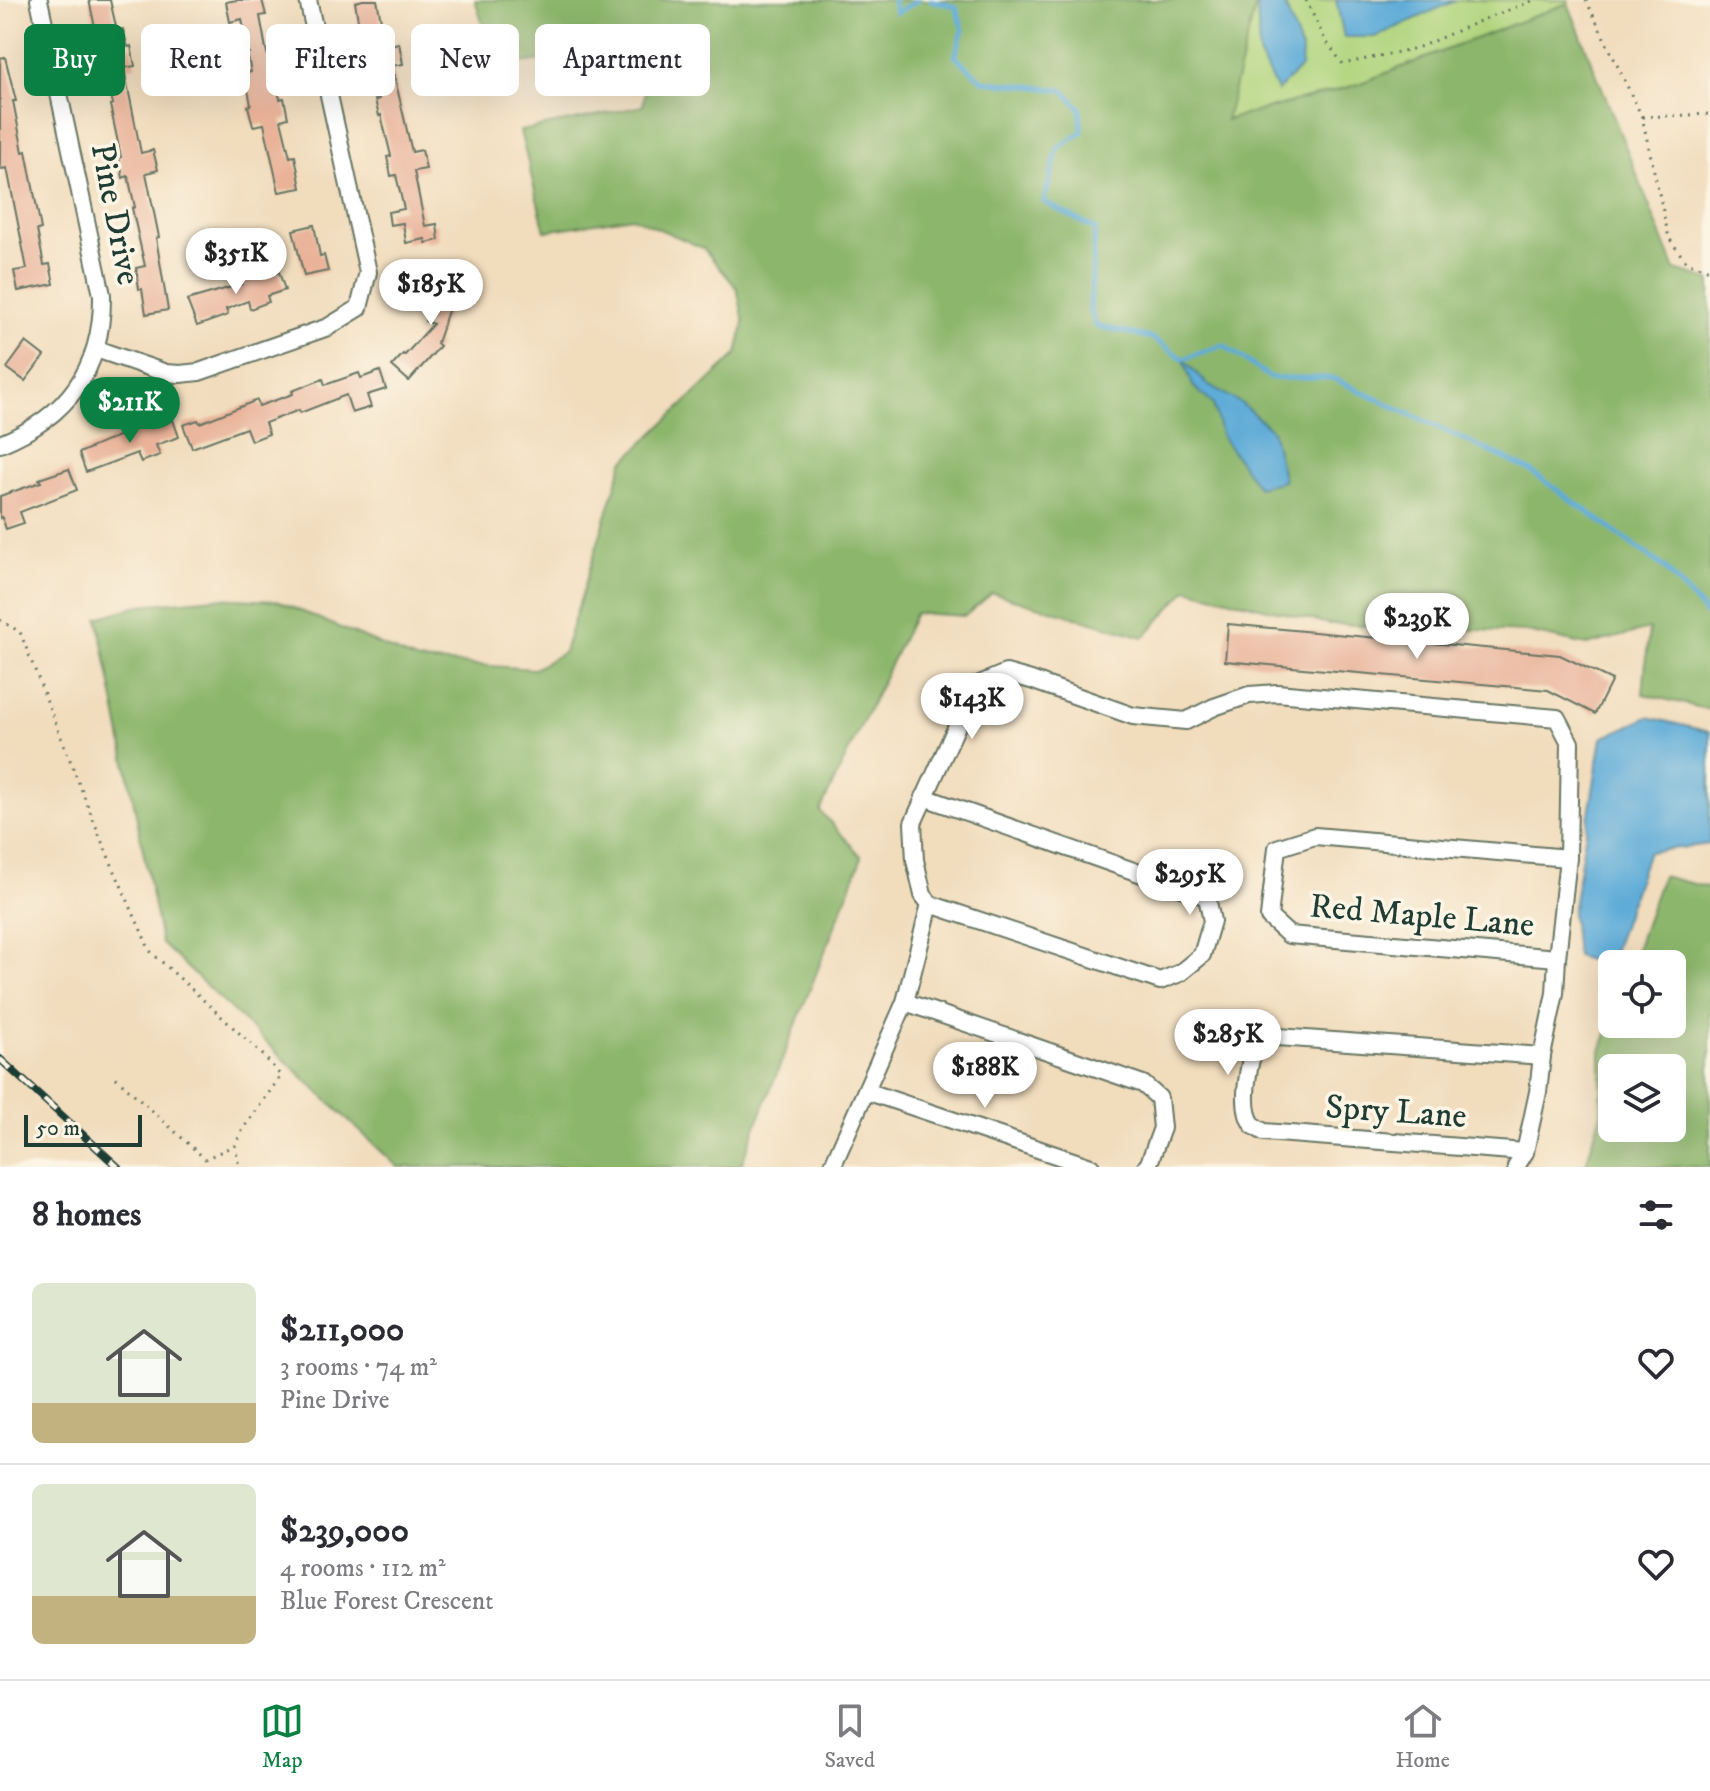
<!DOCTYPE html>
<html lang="en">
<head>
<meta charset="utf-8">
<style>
	:root { --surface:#fff; --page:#f2f2f3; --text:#2b2b33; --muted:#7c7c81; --line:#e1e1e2; --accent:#0b8043 }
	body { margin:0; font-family:"IM FELL DW Pica",serif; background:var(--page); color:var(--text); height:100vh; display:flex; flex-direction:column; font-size:30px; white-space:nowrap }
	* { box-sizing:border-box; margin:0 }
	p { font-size:26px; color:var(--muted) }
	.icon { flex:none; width:44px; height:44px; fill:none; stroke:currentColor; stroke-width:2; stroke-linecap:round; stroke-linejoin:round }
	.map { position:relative; height:1167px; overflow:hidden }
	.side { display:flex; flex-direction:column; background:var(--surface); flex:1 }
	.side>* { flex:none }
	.banner { position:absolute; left:24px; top:24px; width:800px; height:72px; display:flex; gap:16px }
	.tools { position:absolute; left:1598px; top:950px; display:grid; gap:16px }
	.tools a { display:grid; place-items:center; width:88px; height:88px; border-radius:12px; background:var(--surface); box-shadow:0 8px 32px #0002; font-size:40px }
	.scale { position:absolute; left:24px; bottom:20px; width:118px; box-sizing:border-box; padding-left:8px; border:4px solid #1f3d34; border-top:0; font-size:22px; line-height:28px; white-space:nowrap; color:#1f3d34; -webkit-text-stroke:6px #fcf5e5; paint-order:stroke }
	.price { position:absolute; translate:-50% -68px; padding:0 18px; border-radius:28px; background:#fff; color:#222; font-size:26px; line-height:52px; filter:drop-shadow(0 2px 4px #0008) }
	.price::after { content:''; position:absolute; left:50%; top:48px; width:24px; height:18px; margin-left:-12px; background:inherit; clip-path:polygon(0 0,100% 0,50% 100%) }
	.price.current { background:var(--accent); color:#fff }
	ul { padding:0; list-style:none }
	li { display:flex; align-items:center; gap:24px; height:200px; padding:0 32px }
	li+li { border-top:2px solid var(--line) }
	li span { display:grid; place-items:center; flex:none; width:224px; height:160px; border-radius:12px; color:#555 }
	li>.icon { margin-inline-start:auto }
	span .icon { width:96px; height:96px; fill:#fffc; stroke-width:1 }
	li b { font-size:34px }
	h2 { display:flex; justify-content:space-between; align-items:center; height:96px; padding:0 32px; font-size:34px }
	.tag { padding:0 28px; border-radius:12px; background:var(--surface); box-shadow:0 8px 32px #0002; font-size:28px; line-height:72px }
	.tag.current { background:var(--accent); color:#fff }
	.tabs { display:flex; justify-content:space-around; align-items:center; height:112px; border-top:2px solid var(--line); background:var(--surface); font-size:22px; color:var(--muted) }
	.tabs a { display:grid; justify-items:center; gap:4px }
	.tabs .current { color:var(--accent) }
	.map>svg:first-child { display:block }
	.green { fill:#b0d47d; stroke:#688858; stroke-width:2 }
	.forest { fill:#8cb66c; stroke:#567a50; stroke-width:2; fill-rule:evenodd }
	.water { fill:#5facd8; stroke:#3f7486; stroke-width:2 }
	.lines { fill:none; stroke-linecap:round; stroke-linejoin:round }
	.stream { stroke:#5facd8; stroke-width:5 }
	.building { fill:#e9b299 }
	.minor-casing { stroke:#687564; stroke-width:20 }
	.path { stroke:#687564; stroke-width:3; stroke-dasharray:2 6; stroke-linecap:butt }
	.minor { stroke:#fff; stroke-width:16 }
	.rail-casing { stroke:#1f3d34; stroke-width:8 }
	.rail { stroke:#fcf5e5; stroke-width:5; stroke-dasharray:15; stroke-linecap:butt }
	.labels { text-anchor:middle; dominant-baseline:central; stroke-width:7; stroke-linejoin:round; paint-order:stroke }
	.street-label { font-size:34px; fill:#1f3d34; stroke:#fcf5e5 }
</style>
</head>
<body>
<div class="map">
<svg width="1710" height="1167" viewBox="0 0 1710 1167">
	<rect width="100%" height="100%" fill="#fcf5e5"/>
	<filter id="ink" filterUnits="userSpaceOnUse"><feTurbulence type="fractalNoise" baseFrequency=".0125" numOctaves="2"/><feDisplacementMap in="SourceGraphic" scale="16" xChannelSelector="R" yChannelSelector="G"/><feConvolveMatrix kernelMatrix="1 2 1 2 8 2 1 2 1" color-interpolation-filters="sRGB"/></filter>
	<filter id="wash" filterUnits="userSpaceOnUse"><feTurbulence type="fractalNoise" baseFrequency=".006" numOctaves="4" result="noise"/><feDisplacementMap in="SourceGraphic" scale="32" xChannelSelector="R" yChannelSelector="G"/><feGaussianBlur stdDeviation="1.8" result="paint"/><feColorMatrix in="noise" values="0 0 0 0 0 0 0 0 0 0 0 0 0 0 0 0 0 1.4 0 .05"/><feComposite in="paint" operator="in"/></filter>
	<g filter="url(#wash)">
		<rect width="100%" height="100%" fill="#f1dcbc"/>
		<polygon class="green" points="1257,0 1569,0 1568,3 1353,86 1225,120"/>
		<g class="forest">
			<polygon points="475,0 1257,0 1226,120 1353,86 1568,3 1675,270 1710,280 1710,710 1643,694 1649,629 1587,645 1527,632 1329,624 1187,589 1144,637 992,593 965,616 915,613 820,811 862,857 740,1167 398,1167 161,943 98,618 141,605 215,598 278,601 418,661 534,669 564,652 623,462 737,354 744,322 737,288 703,248 632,217 545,231 520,131 643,106 650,51 496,65"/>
			<path d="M1662,876L1710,888V1167H1585L1601,1113V1051L1612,1019V1024H1672V964H1631ZM1612,1068H1672V1128H1612Z"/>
		</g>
		<g class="water">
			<polygon points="1257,0 1283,0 1302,51 1301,67 1277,91 1259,54"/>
			<polygon points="1336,0 1457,0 1375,37 1344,37"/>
			<polygon points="1183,359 1206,383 1242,404 1272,430 1284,481 1258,487 1222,437 1213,404 1193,386"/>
			<polygon points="1648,717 1710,732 1710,844 1648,852 1608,966 1576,956 1572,913 1602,738"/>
		</g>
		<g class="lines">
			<g class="stream">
				<polyline points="893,0 896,13 918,0"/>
				<polyline points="931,0 956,7 963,30 955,56 983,81 1063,90 1080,108 1082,132 1058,148 1044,202 1095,229 1090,310 1096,326 1152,338 1183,359 1223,345 1271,378 1332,378 1528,469 1664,567 1710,619"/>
			</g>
		</g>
		<g id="blocks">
			<g class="building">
				<polygon points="89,0 110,0 117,31 123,29 128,47 131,46 135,66 124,68 141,153 153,150 158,170 146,173 159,237 156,238 168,310 146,314 142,289 139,289 136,268 145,266 132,208 135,207 128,176 123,178 119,158 121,157 110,105 113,104 106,72 101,73 96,54 91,28 95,27"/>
				<polygon points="237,0 262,0 266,15 260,16 266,49 280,99 284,98 288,118 281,120 290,157 295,156 301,188 279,192 264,124 253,126 248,106 251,105 245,74 251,72 247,53 249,53 242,19 230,22 226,2"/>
				<polygon points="363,0 377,0 386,46 399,43 403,64 392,66 412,152 422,150 426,169 414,171 425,226 437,224 439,240 426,243 425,239 406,243 403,223 390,225 388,212 404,209 396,175 391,176 387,157 391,156 381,115 379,116 375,100 379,99 373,70 368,71 363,51 355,2"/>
				<polygon points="5,57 16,101 13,101 23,152 26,151 32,182 41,229 37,230 44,265 50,264 54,284 18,291 14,271 27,269 7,168 1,169 0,162 0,58"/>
				<polygon points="314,225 320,256 324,255 328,271 304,276 293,230"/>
				<polygon points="257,268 261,278 279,272 285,290 267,296 269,302 250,309 248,301 226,309 228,315 197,326 187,300 242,284 239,274"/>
				<polygon points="433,277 467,290 460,309 450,305 437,343 440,346 409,381 392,366 403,354 405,355 433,324 425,321 433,298 426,296"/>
				<polygon points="26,342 44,356 25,381 7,368"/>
				<polygon points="380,371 386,389 367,395 371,407 352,413 346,395 300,413 299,410 265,423 269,434 251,441 246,428 192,448 183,425 198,420 200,423 257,400 259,406 293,394 292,391 323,379 325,385 359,373 361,378"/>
				<polygon points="173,420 179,437 156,445 160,455 141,462 137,453 86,472 79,453 130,431 129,427 147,421 150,428"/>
				<polygon points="69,469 77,490 20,512 24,523 6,529 2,517 0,518 0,496 41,482 39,479"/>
				<polygon points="1228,624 1560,655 1612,680 1595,714 1548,690 1225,661"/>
			</g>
		</g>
	</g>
	<g filter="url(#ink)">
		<use href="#blocks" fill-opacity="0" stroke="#687564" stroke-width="2"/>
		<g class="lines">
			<defs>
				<g id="minor">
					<polyline points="96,349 166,373 180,374 199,372 328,327 359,308 368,272 308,0"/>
					<path d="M0,444C68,417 103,368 102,295L39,0"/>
					<polyline points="924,797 1207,897 1212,921 1202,955 1180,973 1160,981 930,904"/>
					<polyline points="1557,958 1289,935 1269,917 1277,848 1315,836 1568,858"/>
					<polyline points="905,1002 1143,1084 1159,1098 1162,1128 1148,1166 1146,1167"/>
					<polyline points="866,1091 1091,1167"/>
					<path d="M1525,1152L1264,1132C1261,1130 1256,1128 1253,1125C1239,1108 1249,1062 1256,1043L1278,1037L1542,1056"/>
					<polyline points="832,1167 905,1002 930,904 923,895 915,860 913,823 975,686 1006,673 1031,680 1133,716 1186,721 1214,707 1249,695 1277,693 1557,718 1570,743 1568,858 1557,958 1555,993 1542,1056 1538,1092 1525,1152 1516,1167"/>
				</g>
			</defs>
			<use href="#minor" class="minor-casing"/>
			<g class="path">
				<polyline points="1306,0 1325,40 1343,64 1417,48 1487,18 1535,0"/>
				<polyline points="1586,0 1642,117 1669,238 1686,262 1710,270"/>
				<polyline points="1642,117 1710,114"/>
				<polyline points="0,620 20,632 102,842 150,951 262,1054 281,1076 243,1129 235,1145 205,1159 112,1074"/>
				<polyline points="235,1145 239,1167"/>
			</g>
			<use href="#minor" class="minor"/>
			<defs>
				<polyline id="rail" points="0,1059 118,1167"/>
			</defs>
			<use href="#rail" class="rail-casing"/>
			<use href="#rail" class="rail"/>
		</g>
	</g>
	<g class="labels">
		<g class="street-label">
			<text transform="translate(115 214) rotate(79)">Pine Drive</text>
			<text transform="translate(1422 916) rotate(5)">Red Maple Lane</text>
			<text transform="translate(1396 1112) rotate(4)">Spry Lane</text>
		</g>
	</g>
</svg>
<div class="tools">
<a><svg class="icon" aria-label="locate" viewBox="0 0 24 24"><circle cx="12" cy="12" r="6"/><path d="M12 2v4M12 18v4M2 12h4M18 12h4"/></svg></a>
<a><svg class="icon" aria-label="layers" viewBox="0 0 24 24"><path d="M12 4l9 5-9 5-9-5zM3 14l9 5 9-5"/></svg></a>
</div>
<div class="scale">50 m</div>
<b class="price" style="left:236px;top:296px">$351K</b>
<b class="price" style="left:431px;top:327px">$185K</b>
<b class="price current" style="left:130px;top:445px">$211K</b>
<b class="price" style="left:1417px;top:661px">$239K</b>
<b class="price" style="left:972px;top:741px">$143K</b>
<b class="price" style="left:1190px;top:917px">$295K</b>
<b class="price" style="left:1228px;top:1077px">$285K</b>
<b class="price" style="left:985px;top:1110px">$188K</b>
<div class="banner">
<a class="tag current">Buy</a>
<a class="tag">Rent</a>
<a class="tag">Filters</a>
<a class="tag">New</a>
<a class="tag">Apartment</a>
</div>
</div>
<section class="side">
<h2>8 homes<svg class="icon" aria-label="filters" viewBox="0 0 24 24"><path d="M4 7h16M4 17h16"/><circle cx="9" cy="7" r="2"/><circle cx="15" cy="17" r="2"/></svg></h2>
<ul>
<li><span style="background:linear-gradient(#dfe7d0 75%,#c2b280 0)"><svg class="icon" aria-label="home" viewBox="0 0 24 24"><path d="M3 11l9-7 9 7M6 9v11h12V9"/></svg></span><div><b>$211,000</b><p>3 rooms · 74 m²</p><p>Pine Drive</p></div><svg class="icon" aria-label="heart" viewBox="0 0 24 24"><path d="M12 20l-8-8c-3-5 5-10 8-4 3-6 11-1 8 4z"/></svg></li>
<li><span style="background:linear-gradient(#dfe7d0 70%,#c2b280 0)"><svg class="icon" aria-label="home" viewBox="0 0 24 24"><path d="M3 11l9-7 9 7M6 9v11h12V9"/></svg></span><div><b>$239,000</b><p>4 rooms · 112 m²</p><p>Blue Forest Crescent</p></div><svg class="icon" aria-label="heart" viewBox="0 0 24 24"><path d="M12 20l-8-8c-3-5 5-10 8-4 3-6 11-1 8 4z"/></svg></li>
</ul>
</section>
<nav class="tabs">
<a class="current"><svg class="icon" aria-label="map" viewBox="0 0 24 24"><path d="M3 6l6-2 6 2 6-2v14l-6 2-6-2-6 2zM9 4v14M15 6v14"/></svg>Map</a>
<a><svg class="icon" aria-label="saved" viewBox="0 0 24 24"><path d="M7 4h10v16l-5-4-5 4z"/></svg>Saved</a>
<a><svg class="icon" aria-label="home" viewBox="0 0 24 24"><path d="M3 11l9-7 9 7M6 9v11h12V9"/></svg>Home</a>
</nav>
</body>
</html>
